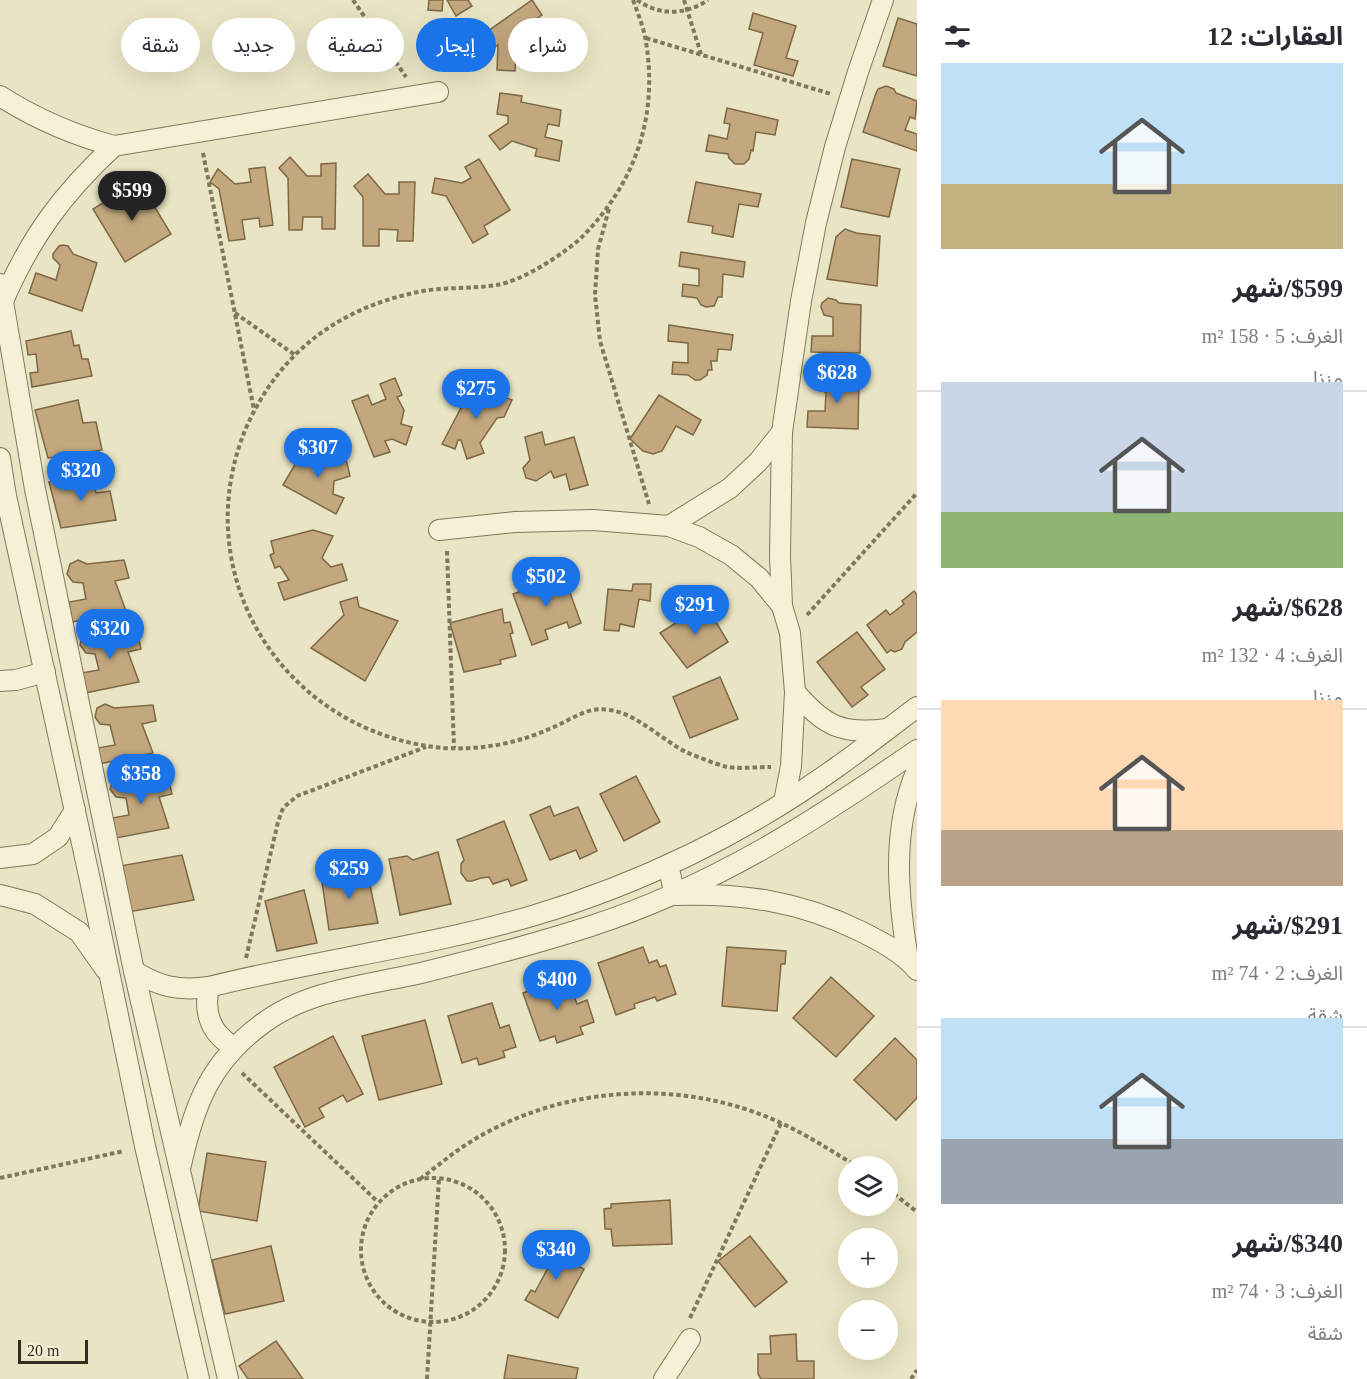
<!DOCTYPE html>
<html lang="ar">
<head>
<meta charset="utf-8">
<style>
	:root { --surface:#fff; --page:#f7f7f7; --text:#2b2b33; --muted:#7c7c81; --line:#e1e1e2; --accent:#1a73e8 }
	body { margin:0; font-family:"Times New Roman","Noto Sans Arabic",serif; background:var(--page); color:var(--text); direction:rtl; height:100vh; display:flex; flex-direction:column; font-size:22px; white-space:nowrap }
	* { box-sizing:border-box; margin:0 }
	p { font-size:20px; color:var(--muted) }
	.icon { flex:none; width:33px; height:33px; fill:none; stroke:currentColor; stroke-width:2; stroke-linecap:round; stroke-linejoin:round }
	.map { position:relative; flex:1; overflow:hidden; direction:ltr }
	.side { display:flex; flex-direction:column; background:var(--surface); width:450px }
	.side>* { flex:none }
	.guide { position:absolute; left:18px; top:18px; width:570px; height:54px; direction:rtl; display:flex; gap:12px }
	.tools { position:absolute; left:838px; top:1156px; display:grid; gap:12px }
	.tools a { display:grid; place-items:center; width:60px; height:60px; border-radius:50%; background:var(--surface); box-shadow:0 6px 24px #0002; font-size:30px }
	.scale { position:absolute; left:18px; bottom:15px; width:70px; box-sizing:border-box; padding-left:6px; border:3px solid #332d1f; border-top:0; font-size:16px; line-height:21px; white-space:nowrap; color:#332d1f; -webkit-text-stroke:4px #f1eed3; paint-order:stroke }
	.price { position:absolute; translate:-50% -51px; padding:0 14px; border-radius:21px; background:var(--accent); color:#fff; font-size:20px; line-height:39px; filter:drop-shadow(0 2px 3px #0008) }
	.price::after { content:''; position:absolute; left:50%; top:36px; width:18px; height:14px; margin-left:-9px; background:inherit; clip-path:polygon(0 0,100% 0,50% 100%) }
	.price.active { background:#222; color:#fff }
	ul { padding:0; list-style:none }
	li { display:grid; align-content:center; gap:12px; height:318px; padding:0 24px }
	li+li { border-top:2px solid var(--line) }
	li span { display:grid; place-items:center; height:186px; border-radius:0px; color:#555 }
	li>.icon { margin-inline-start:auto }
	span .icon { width:108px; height:108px; fill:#fffc; stroke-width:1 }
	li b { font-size:26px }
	h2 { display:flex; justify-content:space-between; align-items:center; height:72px; padding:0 24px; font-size:26px }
	.tag { padding:0 21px; border-radius:27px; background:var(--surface); box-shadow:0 6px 24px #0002; font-size:21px; line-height:54px }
	.tag.active { background:var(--accent); color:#fff }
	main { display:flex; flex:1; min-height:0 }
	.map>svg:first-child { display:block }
	.building { fill:#c3a87e; stroke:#7e6745; stroke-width:1.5 }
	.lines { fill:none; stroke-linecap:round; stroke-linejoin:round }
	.street-casing { stroke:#81775d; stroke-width:22 }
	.path { stroke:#81775d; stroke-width:4; stroke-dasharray:4.5 3; stroke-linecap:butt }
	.street { stroke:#f5f1d6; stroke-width:20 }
</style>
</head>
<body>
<main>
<section class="side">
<h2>العقارات: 12<svg class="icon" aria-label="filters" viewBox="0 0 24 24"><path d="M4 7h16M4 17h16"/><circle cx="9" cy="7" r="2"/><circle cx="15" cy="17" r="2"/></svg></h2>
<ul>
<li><span style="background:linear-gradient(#bfe0f5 65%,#c2b280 0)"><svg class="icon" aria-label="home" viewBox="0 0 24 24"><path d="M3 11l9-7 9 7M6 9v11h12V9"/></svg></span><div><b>$599/شهر</b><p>الغرف: 5 · 158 m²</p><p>منزل</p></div></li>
<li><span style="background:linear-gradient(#c9d6e8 70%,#8fb573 0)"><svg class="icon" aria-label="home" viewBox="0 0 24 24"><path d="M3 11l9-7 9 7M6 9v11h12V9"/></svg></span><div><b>$628/شهر</b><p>الغرف: 4 · 132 m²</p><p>منزل</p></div></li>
<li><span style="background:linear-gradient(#ffd9b3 70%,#b9a48a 0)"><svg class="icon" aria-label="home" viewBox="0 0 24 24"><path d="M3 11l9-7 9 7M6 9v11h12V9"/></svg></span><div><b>$291/شهر</b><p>الغرف: 2 · 74 m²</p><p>شقة</p></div></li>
<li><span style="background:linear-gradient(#bfe0f5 65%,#9aa5b1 0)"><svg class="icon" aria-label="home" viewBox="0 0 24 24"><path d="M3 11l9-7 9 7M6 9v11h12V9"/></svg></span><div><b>$340/شهر</b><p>الغرف: 3 · 74 m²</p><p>شقة</p></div></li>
</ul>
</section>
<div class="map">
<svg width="917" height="1379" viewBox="0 0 917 1379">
	<rect width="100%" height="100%" fill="#e9e5c4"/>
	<g class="building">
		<polygon points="429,0 443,0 442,11 428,10"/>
		<polygon points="447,0 468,0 472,6 456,16"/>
		<polygon points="532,0 542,15 532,22 540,34 556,24 565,37 528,63 521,52 516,52 515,71 497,70 498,45 491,50 481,36"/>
		<polygon points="753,13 796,26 786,58 798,61 793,76 754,65 763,33 749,29"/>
		<polygon points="898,18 917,24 917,76 883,66"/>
		<polygon points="886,86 894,89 896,93 917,101 915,119 910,117 905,130 917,134 917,151 863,132 876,93 878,89"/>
		<polygon points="500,93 522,96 521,102 561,110 559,126 548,124 545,137 562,141 559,161 535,156 537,149 512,141 500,150 489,136 508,123 508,116 497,114"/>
		<polygon points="727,108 778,120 775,135 756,132 753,151 751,150 749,159 744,164 735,164 729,158 728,154 706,151 709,135 727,139 730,124 724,123"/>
		<polygon points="290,157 307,176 321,176 321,164 336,163 335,229 322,229 322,217 303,217 302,230 289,230 288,178 279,168"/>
		<polygon points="479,159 510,210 484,226 488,234 473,243 446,196 432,193 435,178 462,183 471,178 465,167"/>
		<polygon points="852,159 900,169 889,217 841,207"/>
		<polygon points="265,167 273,225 260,227 259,218 242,220 245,239 229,241 219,189 210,182 218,169 235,184 251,182 249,169"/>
		<polygon points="368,174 385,194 399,194 399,182 415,182 413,241 397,241 398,230 379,229 379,246 363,246 363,197 354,186"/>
		<polygon points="139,181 171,234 125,262 93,209"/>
		<polygon points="696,182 761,194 758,207 739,204 733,237 712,233 713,226 688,222"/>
		<polygon points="845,229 856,233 880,236 877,286 827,279 836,237"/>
		<polygon points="63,245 68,246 73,254 97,263 82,311 29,293 36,273 56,280 60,265 53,258 53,254 59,246"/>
		<polygon points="681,252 745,262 743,277 723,274 722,297 718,297 714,306 706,307 701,305 697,298 682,296 683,284 699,286 699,269 679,266"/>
		<polygon points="828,298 836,300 839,303 861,305 860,353 811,352 812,336 833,336 833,317 824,315 821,307 822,303"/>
		<polygon points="669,325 733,335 731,350 718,349 717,361 711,361 712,370 708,370 707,375 700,380 695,380 688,375 672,374 673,362 688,363 688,343 668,341"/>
		<polygon points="71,331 74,346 79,345 82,359 88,359 92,376 32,387 30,373 38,372 36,354 28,355 26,341"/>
		<polygon points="821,373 829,375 832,378 859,380 858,429 807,427 808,411 825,411 826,392 817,390 813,382 814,378"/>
		<polygon points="395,378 402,395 397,397 404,410 401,424 412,427 406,445 392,439 385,441 390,452 374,457 352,401 368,395 372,405 386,399 380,384"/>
		<polygon points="473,385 512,400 504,417 497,418 480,443 484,453 467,459 461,440 458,440 455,449 442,444"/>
		<polygon points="659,395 701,420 693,435 676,426 662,451 653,454 643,451 630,439"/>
		<polygon points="78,400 83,423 96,422 102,450 48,458 35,410"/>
		<polygon points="542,432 545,445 574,437 588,485 570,490 566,474 554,478 551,471 536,481 526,478 523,468 530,460 525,437"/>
		<polygon points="306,446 332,462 346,459 350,476 334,481 333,494 344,498 336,514 283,485"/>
		<polygon points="91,472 96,493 110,491 116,520 61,528 49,482"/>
		<polygon points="313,530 333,536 322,558 331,567 342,564 347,580 284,600 278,583 289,580 280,566 275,568 270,555 274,553 271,541"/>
		<polygon points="78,560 87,564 124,560 129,578 115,581 126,611 72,622 69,602 86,599 83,583 73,582 67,574 70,564"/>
		<polygon points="564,576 581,623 569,628 567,622 545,630 548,639 532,645 513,594"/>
		<polygon points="633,584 651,584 650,601 639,599 634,627 620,624 619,631 604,630 608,589 632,591"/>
		<polygon points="914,591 917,595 917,632 905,642 902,649 895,652 891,650 887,653 867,625 886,610 890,615 904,604 902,601"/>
		<polygon points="357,597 359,607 398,621 365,681 311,648 344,615 340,602"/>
		<polygon points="705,604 728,642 687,668 660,633"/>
		<polygon points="502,609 504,623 510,622 513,633 510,634 516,656 500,660 501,664 464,672 450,623"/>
		<polygon points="91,631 100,635 137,631 141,649 128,652 139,682 85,693 81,673 99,670 95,654 86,653 80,645 82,636"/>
		<polygon points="857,632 885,669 861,687 868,695 852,707 817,662"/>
		<polygon points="720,677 738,719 690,738 673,697"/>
		<polygon points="105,704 114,708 153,705 156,721 142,724 153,753 99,764 97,748 115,745 110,725 100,724 95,717 97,708"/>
		<polygon points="122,776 130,780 168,776 172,794 159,797 169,828 116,838 112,818 129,815 126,798 116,797 110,789 113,780"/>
		<polygon points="636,776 660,822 624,841 600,794"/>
		<polygon points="550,806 554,816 578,807 597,851 580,859 576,850 550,860 530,815"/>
		<polygon points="504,821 527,880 511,886 508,879 493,884 489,877 481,878 472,881 467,881 461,873 461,864 464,860 457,840"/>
		<polygon points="438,852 451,904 400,915 389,859 407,856 413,860"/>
		<polygon points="182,855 194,900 129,912 120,866"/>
		<polygon points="367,871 378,923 329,930 321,875 339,872 340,876"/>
		<polygon points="304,890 317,943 277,951 265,901"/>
		<polygon points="643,947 649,963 657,960 660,967 666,965 676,994 657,1001 655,997 634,1004 635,1008 616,1015 598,963"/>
		<polygon points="727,947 786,951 785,964 781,964 777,1011 722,1006"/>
		<polygon points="567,977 577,1004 587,1000 594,1022 580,1027 583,1034 557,1043 555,1036 540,1041 523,993"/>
		<polygon points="831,977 874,1016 836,1057 793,1018"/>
		<polygon points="492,1003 500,1028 509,1025 516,1047 503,1051 505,1057 479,1065 477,1058 462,1063 448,1016"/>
		<polygon points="425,1020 442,1084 379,1100 362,1036"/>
		<polygon points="333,1036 363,1094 347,1102 343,1095 319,1108 324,1117 305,1127 274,1067"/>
		<polygon points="895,1038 917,1060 917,1098 896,1120 854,1080"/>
		<polygon points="207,1153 266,1162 257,1221 198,1211"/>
		<polygon points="670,1200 672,1244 613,1246 611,1229 605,1229 604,1209 611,1208 611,1204"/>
		<polygon points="750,1236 787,1282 755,1307 718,1261"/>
		<polygon points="554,1242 577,1254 572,1263 584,1269 558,1318 525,1300 531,1290 535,1292 549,1266 543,1262"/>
		<polygon points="271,1246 284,1301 225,1314 212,1260"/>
		<polygon points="796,1334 797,1361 814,1361 814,1379 761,1379 758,1374 758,1354 771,1354 770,1336"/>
		<polygon points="276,1341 303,1379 248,1379 239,1366"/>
		<polygon points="508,1355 578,1368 576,1379 504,1379"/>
	</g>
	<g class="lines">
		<defs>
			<g id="street">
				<path d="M0,96C36,119 73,135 114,146L438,92"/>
				<polyline points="0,284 35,489 134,971 228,1379"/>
				<path d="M3,301C31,237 62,194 114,146"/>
				<polyline points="0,458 6,496 90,880 145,1146 199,1379"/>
				<polyline points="669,526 730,488 758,462 782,432"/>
				<polyline points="439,530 515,522 593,520 669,526 699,537 731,555 759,578 782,606"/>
				<polyline points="0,681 16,680 45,672"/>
				<path d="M795,692C824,726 842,735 887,729"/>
				<polyline points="784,802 791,766 795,692 790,633 782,606 780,556 782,432 801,301 816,223 835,147 858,72 883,0"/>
				<polyline points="0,858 33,854 58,837 75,810"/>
				<path d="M668,865L675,895C742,893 799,901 860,931C880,941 902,952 917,970"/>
				<polyline points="0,895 35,904 79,932 106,970"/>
				<path d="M908,960C898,897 891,830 917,770"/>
				<path d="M134,971C160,987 178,991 209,987C316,960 426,947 532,916C640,884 746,833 837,767C864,748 890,727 917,707"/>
				<path d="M209,987C203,1013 211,1034 234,1047"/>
				<path d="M181,1165C194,1105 210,1062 262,1024C307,990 368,985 421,973C478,959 535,944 591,926C714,886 813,822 917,750"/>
				<polyline points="664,1379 690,1339"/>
			</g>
		</defs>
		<use href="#street" class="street-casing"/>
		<g class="path">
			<polyline points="353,0 406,77"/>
			<path d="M633,0C638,14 644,28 646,42C658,116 636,181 584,235C566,253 521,282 496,285C472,289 447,287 423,291C375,300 330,320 295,355C274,376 258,401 246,428C187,570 277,722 427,746C458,751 492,748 522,739C533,736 545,731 556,726C574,718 588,706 610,710C637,714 662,740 686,752C698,757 715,764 727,767C741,769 757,767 771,767"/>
			<path d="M637,0C659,16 686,15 708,0"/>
			<polyline points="684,0 701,54"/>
			<polyline points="646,38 831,94"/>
			<polyline points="203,153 254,410"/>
			<polyline points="609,209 598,249 595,295 600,341 649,504"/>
			<polyline points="235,313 295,355"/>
			<polyline points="447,551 454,748"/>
			<polyline points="807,615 917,493"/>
			<polyline points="246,958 278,822 283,808 297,796 426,747"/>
			<polyline points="242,1073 378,1202"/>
			<circle cx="433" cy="1250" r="72"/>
			<polyline points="0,1178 124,1151"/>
			<path d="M420,1179C435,1168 449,1156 464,1146C556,1085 683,1076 783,1124C809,1136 833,1152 858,1167"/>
			<polyline points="888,1189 917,1212"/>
			<polyline points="690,1318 781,1123"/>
			<polyline points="427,1379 439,1178"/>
			<polyline points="911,1379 917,1370"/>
		</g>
		<use href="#street" class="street"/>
	</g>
</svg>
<div class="tools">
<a><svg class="icon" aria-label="layers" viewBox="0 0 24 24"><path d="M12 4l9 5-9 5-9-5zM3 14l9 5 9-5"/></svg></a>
<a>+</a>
<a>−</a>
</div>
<div class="scale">20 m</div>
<b class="price active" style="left:132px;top:222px">$599</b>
<b class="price" style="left:837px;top:404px">$628</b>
<b class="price" style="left:476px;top:420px">$275</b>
<b class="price" style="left:318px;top:479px">$307</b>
<b class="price" style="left:81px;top:502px">$320</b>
<b class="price" style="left:546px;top:608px">$502</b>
<b class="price" style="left:695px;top:636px">$291</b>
<b class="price" style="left:110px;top:660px">$320</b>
<b class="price" style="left:141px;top:805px">$358</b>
<b class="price" style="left:349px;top:900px">$259</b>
<b class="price" style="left:557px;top:1011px">$400</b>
<b class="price" style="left:556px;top:1281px">$340</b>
<div class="guide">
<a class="tag">شراء</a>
<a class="tag active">إيجار</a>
<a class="tag">تصفية</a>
<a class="tag">جديد</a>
<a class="tag">شقة</a>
</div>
</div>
</main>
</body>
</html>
